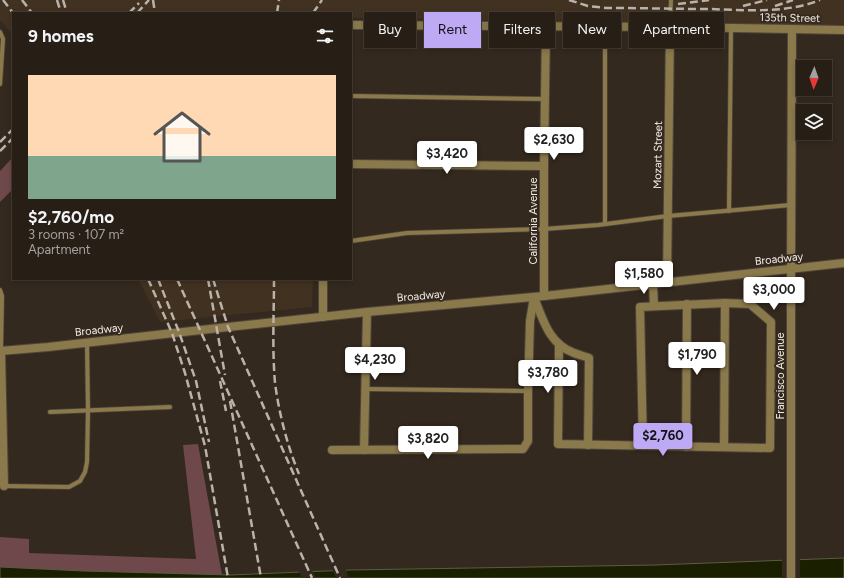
<!DOCTYPE html>
<html lang="en">
<head>
<meta charset="utf-8">
<style>
	:root { --surface:#271f16; --page:#2f271f; --text:#f1f3f6; --muted:#a4a2a1; --line:#433d35; --accent:#bea9f5 }
	body { margin:0; font-family:Figtree,sans-serif; background:var(--page); color:var(--text); height:100vh; display:flex; flex-direction:column; font-size:15px; white-space:nowrap }
	* { box-sizing:border-box; margin:0 }
	p { font-size:13px; color:var(--muted) }
	.icon { flex:none; width:22px; height:22px; fill:none; stroke:currentColor; stroke-width:2; stroke-linecap:round; stroke-linejoin:round }
	.map { position:relative; flex:1; overflow:hidden }
	.panel { position:absolute; left:12px; top:12px; width:340px; height:268px; display:flex; flex-direction:column; background:var(--surface); border-radius:0px; box-shadow:0 2px 6px #0003,0 0 0 1px var(--line) }
	.panel>* { flex:none }
	.guide { position:absolute; left:364px; top:12px; width:380px; height:36px; display:flex; gap:8px }
	.needle { width:26px; rotate:182deg }
	.tools { position:absolute; left:796px; top:60px; display:grid; gap:8px }
	.tools a { display:grid; place-items:center; width:36px; height:36px; border-radius:0px; background:var(--surface); box-shadow:0 2px 6px #0003,0 0 0 1px var(--line); font-size:20px }
	.price { position:absolute; translate:-50% -34px; padding:0 9px; border-radius:4px; background:#fff; color:#222; font-size:13px; line-height:26px; filter:drop-shadow(0 1px 2px #0008) }
	.price::after { content:''; position:absolute; left:50%; top:24px; width:12px; height:9px; margin-left:-6px; background:inherit; clip-path:polygon(0 0,100% 0,50% 100%) }
	.price.on { background:var(--accent); color:#111 }
	ul { padding:0; list-style:none }
	li { display:grid; align-content:center; gap:8px; height:212px; padding:0 16px }
	li+li { border-top:1px solid var(--line) }
	li span { display:grid; place-items:center; height:124px; border-radius:0px; color:#555 }
	li>.icon { margin-inline-start:auto }
	span .icon { width:72px; height:72px; fill:#fffc; stroke-width:1 }
	li b { font-size:17px }
	h2 { display:flex; justify-content:space-between; align-items:center; height:48px; padding:0 16px; font-size:17px }
	.chip { padding:0 14px; border-radius:0px; background:var(--surface); box-shadow:0 2px 6px #0003,0 0 0 1px var(--line); font-size:14px; line-height:36px }
	.chip.on { background:var(--accent); color:#111 }
	.map>svg:first-child { display:block }
	.built { fill:#413121 }
	.green { fill:#6f484b }
	.water { fill:#1a1f00; stroke:#5b5c44 }
	.pier { fill:#34291e }
	.lines { fill:none; stroke-linecap:round; stroke-linejoin:round }
	.service-casing { stroke:#4f443a; stroke-width:5.5 }
	.minor-casing { stroke:#4f443a; stroke-width:10 }
	.tertiary-casing { stroke:#4f443a; stroke-width:10 }
	.service { stroke:#89794b; stroke-width:4 }
	.minor { stroke:#89794b; stroke-width:8 }
	.tertiary { stroke:#89794b; stroke-width:8 }
	.rail { stroke:#bbb2aa; stroke-width:2.5; stroke-dasharray:8 4; stroke-linecap:butt }
	.labels { text-anchor:middle; dominant-baseline:central; stroke-width:3.5; stroke-linejoin:round; paint-order:stroke }
	.street-label { font-size:11px; fill:#f3ebe4; stroke:#34291e }
</style>
</head>
<body>
<div class="map">
<svg width="844" height="578" viewBox="0 0 844 578">
	<rect width="100%" height="100%" fill="#34291e"/>
	<g class="built">
		<polygon points="0,0 844,0 844,26 351,18 351,13 13,13 13,35 1,21 0,21"/>
		<polygon points="138,279 313,279 312,307 160,322"/>
	</g>
	<g class="green">
		<polygon points="13,157 13,189 0,202 0,171"/>
		<polygon points="198,444 222,575 83,571 0,567 0,537 29,539 29,553 196,559 183,445"/>
	</g>
	<polygon class="water" points="844,558 844,578 0,578 0,567 83,571 230,575 350,570 655,565"/>
	<g class="pier">
		<polygon points="800,558 800,578 782,578 782,559"/>
		<polygon points="345,568 349,578 336,578 332,569"/>
		<polygon points="298,570 312,570 316,578 302,578"/>
	</g>
	<g class="lines">
		<defs>
			<g id="service">
				<polyline points="605,27 605,224"/>
				<polyline points="670,27 671,0"/>
				<polyline points="0,32 3,39 0,84"/>
				<polyline points="351,96 545,99"/>
				<polyline points="729,211 731,28"/>
				<polyline points="351,241 407,233 544,229 598,225 668,216 791,205"/>
				<polyline points="0,290 2,296 1,350"/>
				<polyline points="365,389 528,391"/>
				<polyline points="50,412 170,407"/>
				<polyline points="4,486 69,487 80,481 85,472 87,462 88,410 87,343"/>
			</g>
			<g id="minor">
				<polyline points="351,25 670,27 844,30"/>
				<polyline points="351,164 544,166"/>
				<polyline points="791,268 792,29"/>
				<polyline points="667,282 670,27"/>
				<polyline points="653,284 654,306"/>
				<polyline points="544,296 544,166 546,26"/>
				<path d="M534,297C543,320 549,344 574,353C579,355 584,356 589,358L588,445"/>
				<polyline points="323,317 323,279"/>
				<polyline points="559,344 558,444 770,448 771,322 750,304 725,303 640,307 643,446"/>
				<polyline points="1,351 4,486"/>
				<polyline points="686,447 687,304"/>
				<polyline points="724,447 725,303"/>
				<polyline points="332,450 523,449 528,441 528,391 530,321 534,297"/>
				<polyline points="364,450 367,312"/>
			</g>
			<g id="tertiary">
				<polyline points="0,351 48,347 228,327 367,312 544,296 844,263"/>
				<polyline points="791,578 791,268"/>
			</g>
		</defs>
		<use href="#service" class="service-casing"/>
		<use href="#minor" class="minor-casing"/>
		<use href="#tertiary" class="tertiary-casing"/>
		<use href="#service" class="service"/>
		<use href="#minor" class="minor"/>
		<use href="#tertiary" class="tertiary"/>
		<g class="rail">
			<polyline points="3,0 13,13"/>
			<polyline points="22,0 32,13"/>
			<polyline points="57,0 61,13"/>
			<polyline points="63,0 67,13"/>
			<polyline points="153,0 155,13"/>
			<path d="M569,0L588,6L606,8C640,8 674,9 708,9C745,10 785,14 820,0"/>
			<polyline points="678,4 709,0"/>
			<polyline points="743,6 767,0"/>
			<polyline points="775,6 793,0"/>
			<polyline points="129,13 139,3"/>
			<polyline points="137,13 149,0"/>
			<polyline points="277,13 279,0"/>
			<polyline points="313,13 322,0"/>
			<polyline points="0,142 13,129"/>
			<polyline points="0,151 13,138"/>
			<polyline points="148,279 172,333 185,373 194,406 205,446 228,578"/>
			<polyline points="158,279 179,332 196,381 209,442"/>
			<polyline points="177,279 312,578"/>
			<polyline points="208,279 225,375"/>
			<polyline points="213,279 228,327 340,578"/>
			<path d="M274,279C274,313 272,348 275,383C279,413 287,445 299,474"/>
			<polyline points="220,381 226,411"/>
			<polyline points="230,401 261,578"/>
		</g>
	</g>
	<g class="labels">
		<g class="street-label">
			<text transform="translate(790 18) rotate(1)">135th Street</text>
			<text transform="translate(658 155) rotate(-89)">Mozart Street</text>
			<text transform="translate(533 221) rotate(-90)">California Avenue</text>
			<text transform="translate(779 259) rotate(-6)">Broadway</text>
			<text transform="translate(421 296) rotate(-5)">Broadway</text>
			<text transform="translate(99 330) rotate(-6)">Broadway</text>
			<text transform="translate(780 376) rotate(-90)">Francisco Avenue</text>
		</g>
	</g>
</svg>
<div class="tools">
<a><svg class="needle" viewBox="-14 -14 28 28"><path d="M0-13l5 13h-10z" fill="#e53935"/><path d="M0 13l5-13h-10z" fill="#a4a2a1"/></svg></a>
<a><svg class="icon" aria-label="layers" viewBox="0 0 24 24"><path d="M12 4l9 5-9 5-9-5zM3 14l9 5 9-5"/></svg></a>
</div>
<b class="price" style="left:554px;top:161px">$2,630</b>
<b class="price" style="left:447px;top:175px">$3,420</b>
<b class="price" style="left:644px;top:295px">$1,580</b>
<b class="price" style="left:774px;top:311px">$3,000</b>
<b class="price" style="left:697px;top:376px">$1,790</b>
<b class="price" style="left:375px;top:381px">$4,230</b>
<b class="price" style="left:548px;top:394px">$3,780</b>
<b class="price on" style="left:663px;top:457px">$2,760</b>
<b class="price" style="left:428px;top:460px">$3,820</b>
<div class="guide">
<a class="chip">Buy</a>
<a class="chip on">Rent</a>
<a class="chip">Filters</a>
<a class="chip">New</a>
<a class="chip">Apartment</a>
</div>
<section class="panel">
<h2>9 homes<svg class="icon" aria-label="filters" viewBox="0 0 24 24"><path d="M4 7h16M4 17h16"/><circle cx="9" cy="7" r="2"/><circle cx="15" cy="17" r="2"/></svg></h2>
<ul>
<li><span style="background:linear-gradient(#ffd9b3 65%,#7fa58c 0)"><svg class="icon" aria-label="home" viewBox="0 0 24 24"><path d="M3 11l9-7 9 7M6 9v11h12V9"/></svg></span><div><b>$2,760/mo</b><p>3 rooms · 107 m²</p><p>Apartment</p></div></li>
</ul>
</section>
</div>
</body>
</html>
